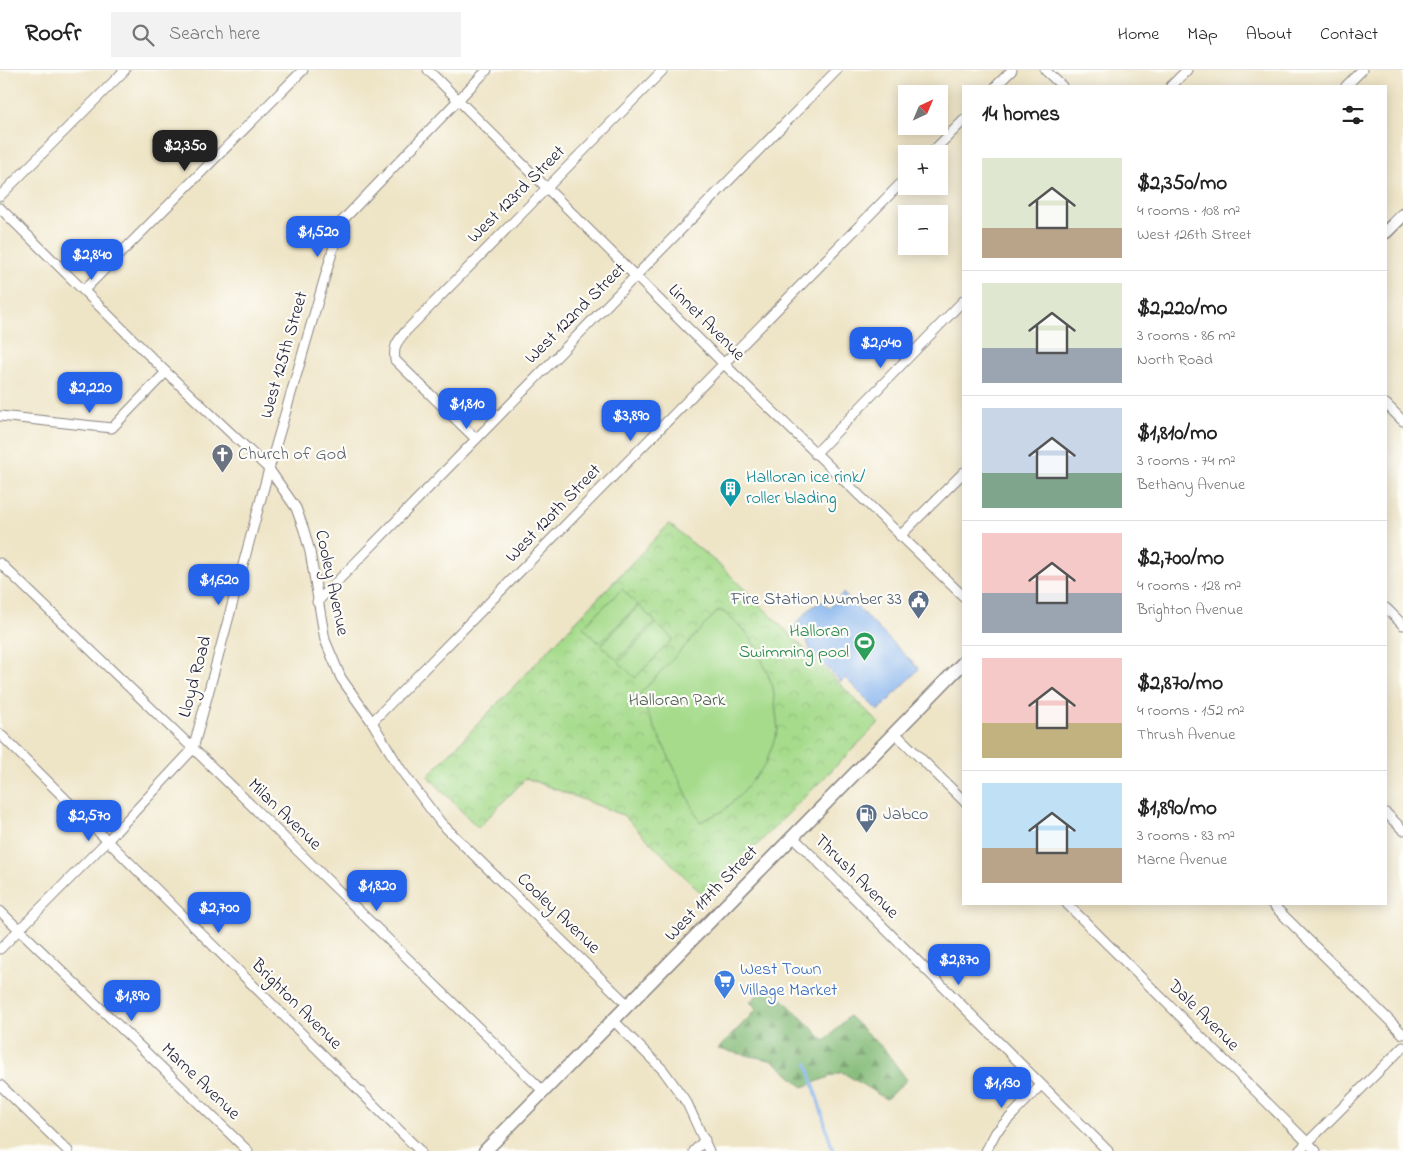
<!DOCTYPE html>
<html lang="en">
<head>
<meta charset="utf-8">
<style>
	:root { --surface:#fff; --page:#f2f2f2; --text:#222; --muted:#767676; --line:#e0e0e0; --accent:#2563eb }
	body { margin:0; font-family:"Indie Flower",sans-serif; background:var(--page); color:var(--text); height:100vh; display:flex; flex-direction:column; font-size:19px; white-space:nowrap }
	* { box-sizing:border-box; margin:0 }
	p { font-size:16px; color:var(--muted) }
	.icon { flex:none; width:28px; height:28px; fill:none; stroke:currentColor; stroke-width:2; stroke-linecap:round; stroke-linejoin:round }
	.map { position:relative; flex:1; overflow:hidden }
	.details { position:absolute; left:962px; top:15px; width:425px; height:820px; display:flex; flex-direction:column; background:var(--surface); border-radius:0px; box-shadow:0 2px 12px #0003 }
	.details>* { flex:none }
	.needle { width:32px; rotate:44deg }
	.tools { position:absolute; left:898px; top:15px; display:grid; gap:10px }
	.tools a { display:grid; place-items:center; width:50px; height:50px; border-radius:0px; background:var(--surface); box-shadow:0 2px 12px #0003; font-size:25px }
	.price { position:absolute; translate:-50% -42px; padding:0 11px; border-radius:10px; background:var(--accent); color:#fff; font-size:16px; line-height:32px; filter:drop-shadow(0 1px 2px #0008) }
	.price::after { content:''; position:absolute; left:50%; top:30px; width:15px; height:11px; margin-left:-8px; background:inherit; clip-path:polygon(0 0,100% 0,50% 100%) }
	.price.selected { background:#222; color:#fff }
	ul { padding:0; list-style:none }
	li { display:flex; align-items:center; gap:15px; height:125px; padding:0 20px }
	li+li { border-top:1px solid var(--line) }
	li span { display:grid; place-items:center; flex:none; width:140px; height:100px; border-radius:0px; color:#555 }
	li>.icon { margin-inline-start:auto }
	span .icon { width:60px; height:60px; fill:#fffc; stroke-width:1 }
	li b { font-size:21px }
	h2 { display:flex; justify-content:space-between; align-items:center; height:60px; padding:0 20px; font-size:21px }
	header { display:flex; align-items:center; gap:30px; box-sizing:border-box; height:70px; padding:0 25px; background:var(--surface); border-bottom:1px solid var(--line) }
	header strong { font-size:24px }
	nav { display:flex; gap:28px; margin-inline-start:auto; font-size:18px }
	.search { width:350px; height:45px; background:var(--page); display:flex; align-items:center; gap:12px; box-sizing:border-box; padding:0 18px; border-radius:0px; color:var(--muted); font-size:19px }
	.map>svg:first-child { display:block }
	.forest { fill:url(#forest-firs); stroke:#536e5a }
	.park { fill:url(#park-crowns); stroke:#647e64 }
	.garden { fill:#a6db8c; stroke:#647e64 }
	.water { fill:#84b3ee; stroke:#536a94 }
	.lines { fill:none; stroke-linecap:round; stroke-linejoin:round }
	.stream { stroke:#84b3ee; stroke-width:3 }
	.minor-casing { stroke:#888380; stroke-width:11 }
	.secondary-casing { stroke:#888380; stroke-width:15 }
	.minor { stroke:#fff; stroke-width:9 }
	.secondary { stroke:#fff; stroke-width:12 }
	.labels { text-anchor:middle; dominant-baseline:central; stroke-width:4.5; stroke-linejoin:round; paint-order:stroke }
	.street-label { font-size:18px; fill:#22223b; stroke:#fdfcf7 }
	.worship-label { font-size:18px; fill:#5b616d; stroke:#fdfcf7; text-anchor:start }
	.culture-label { font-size:18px; fill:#0d838f; stroke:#fdfcf7; text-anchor:start }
	.service-label { font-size:18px; fill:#4e5e75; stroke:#fdfcf7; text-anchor:end }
	.leisure-label { font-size:18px; fill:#27864d; stroke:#fdfcf7; text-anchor:end }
	.park-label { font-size:18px; fill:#4a5a53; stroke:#fdfcf7 }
	.shop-label { font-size:18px; fill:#366cbe; stroke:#fdfcf7; text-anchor:start }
</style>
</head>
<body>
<header>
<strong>Roofr</strong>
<div class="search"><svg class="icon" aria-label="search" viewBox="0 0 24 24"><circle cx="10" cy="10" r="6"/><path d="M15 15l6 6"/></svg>Search here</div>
<nav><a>Home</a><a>Map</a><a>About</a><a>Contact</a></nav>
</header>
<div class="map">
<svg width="1403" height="1081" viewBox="0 0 1403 1081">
	<defs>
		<pattern id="forest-firs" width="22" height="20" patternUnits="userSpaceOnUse" patternTransform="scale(1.25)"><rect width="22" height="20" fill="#84bb78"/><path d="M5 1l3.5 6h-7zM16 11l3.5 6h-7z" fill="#6c9864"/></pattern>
		<pattern id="park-crowns" width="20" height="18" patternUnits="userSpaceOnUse" patternTransform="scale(1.25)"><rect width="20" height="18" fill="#a6db8c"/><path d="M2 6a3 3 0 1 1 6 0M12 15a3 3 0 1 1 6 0" fill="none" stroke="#8fbc7a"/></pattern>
	</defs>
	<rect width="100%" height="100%" fill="#fdfcf7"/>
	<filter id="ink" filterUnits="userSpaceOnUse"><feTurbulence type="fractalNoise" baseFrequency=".02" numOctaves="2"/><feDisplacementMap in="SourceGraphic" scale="10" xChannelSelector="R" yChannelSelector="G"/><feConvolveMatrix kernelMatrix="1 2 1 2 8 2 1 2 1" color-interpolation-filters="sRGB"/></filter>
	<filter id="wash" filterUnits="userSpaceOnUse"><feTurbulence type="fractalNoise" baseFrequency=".0096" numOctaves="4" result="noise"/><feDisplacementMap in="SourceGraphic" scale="20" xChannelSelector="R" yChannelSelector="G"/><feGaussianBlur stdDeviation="1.12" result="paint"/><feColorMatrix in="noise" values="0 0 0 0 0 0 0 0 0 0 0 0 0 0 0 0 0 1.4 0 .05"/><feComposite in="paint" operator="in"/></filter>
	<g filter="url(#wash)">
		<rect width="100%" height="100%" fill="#eee4c6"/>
		<polygon class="forest" points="768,915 825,971 849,946 884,979 907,1010 886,1029 842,1002 803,1017 774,991 718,979 757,939 750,932"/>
		<polygon class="park" points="669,454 722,497 879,653 705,827 623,745 526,708 478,758 428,706"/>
		<g class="garden">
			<polygon points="622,519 638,535 599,573 583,557"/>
			<polygon points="639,536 655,551 617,590 601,575"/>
			<polygon points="719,540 725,543 747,563 759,583 773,617 778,660 765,695 740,725 723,741 700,752 639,625"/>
			<polygon points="656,553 673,569 635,608 619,592"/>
		</g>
		<path class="water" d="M843,523L919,599L878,641L845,608L841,612L811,582L806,569L794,558C802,546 809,538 822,531L829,538Z"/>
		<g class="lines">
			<polyline class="stream" points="807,993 833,1081"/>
		</g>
	</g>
	<g filter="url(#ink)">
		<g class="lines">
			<defs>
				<g id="minor">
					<polyline points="428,0 724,294 964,527"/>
					<polyline points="1045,0 1062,16"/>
					<polyline points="996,16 1012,0"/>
					<polyline points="1171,16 1187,0"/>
					<polyline points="1346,16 1362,0"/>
					<polyline points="930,84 964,50"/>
					<polyline points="0,126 125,0"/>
					<polyline points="0,138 166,302 269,399 296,438 304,460 310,482 325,570 341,608 372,652 401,700 441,753 628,935"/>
					<polyline points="84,220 303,0"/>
					<polyline points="1386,334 1403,351"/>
					<polyline points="0,346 112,358 166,302"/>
					<path d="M476,369L395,290C393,276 397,272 406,261L663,0"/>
					<polyline points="815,384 964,230"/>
					<polyline points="900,466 964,402"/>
					<polyline points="0,493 204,689 544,1022"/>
					<polyline points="317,532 837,0"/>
					<polyline points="1386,538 1403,555"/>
					<polyline points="372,652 906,108"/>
					<polyline points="895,663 964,731"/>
					<polyline points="0,664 420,1081"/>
					<polyline points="1386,743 1403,760"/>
					<polyline points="793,767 1108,1081"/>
					<polyline points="1067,834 1316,1081"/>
					<polyline points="1272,834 1403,964"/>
					<polyline points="0,841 248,1081"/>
					<polyline points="0,879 108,770 193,679 269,399 341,152 487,0"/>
					<polyline points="613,950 663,1000 687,1033 709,1081"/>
					<polyline points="0,1015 68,1081"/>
					<polyline points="694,1081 705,1070"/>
					<polyline points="986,1081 996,1062 1041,1015"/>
					<polyline points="1299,1081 1403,977"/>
				</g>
				<g id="secondary">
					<polyline points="1386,162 1403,145"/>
					<polyline points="485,1081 964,592"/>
				</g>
			</defs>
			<use href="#minor" class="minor-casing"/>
			<use href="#secondary" class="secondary-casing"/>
			<use href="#minor" class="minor"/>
			<use href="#secondary" class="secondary"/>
		</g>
	</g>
	<defs>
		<symbol id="church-pin" viewBox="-11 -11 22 30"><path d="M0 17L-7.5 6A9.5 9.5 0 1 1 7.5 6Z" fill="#6b7280" stroke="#fdfcf7"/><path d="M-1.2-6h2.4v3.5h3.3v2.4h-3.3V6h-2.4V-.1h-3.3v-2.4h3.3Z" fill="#fff"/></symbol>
		<symbol id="building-pin" viewBox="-11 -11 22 30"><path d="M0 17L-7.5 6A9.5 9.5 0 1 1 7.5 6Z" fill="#0f9aa8" stroke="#fdfcf7"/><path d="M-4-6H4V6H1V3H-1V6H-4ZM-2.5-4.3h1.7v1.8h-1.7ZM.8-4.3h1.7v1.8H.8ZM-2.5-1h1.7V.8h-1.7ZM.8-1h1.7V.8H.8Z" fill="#fff"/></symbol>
		<symbol id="civic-pin" viewBox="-11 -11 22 30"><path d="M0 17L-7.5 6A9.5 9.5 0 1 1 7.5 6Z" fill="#5c6f8a" stroke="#fdfcf7"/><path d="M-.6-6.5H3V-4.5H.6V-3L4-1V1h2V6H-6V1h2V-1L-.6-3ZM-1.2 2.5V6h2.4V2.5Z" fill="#fff"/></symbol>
		<symbol id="stadium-pin" viewBox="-11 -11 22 30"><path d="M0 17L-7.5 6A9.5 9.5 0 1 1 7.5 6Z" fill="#2e9e5b" stroke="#fdfcf7"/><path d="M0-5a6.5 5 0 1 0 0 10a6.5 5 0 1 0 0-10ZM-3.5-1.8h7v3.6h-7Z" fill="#fff"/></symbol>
		<symbol id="fuel-pin" viewBox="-11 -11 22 30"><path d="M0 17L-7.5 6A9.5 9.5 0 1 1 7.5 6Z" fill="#5c6f8a" stroke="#fdfcf7"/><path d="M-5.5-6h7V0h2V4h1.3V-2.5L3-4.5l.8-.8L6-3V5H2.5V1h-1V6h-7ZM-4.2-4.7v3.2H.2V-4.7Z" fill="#fff"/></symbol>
		<symbol id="supermarket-pin" viewBox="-11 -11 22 30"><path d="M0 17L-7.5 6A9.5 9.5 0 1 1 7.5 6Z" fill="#3f7fe0" stroke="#fdfcf7"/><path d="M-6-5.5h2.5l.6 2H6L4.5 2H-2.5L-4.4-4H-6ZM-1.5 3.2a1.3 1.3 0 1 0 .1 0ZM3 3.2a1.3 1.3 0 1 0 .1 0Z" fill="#fff"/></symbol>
	</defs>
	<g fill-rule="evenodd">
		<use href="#church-pin" x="210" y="372" width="25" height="34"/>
		<use href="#building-pin" x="718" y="406" width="25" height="34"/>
		<use href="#civic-pin" x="906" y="518" width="25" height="34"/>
		<use href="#stadium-pin" x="852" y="560" width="25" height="34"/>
		<use href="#fuel-pin" x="854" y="732" width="25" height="34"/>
		<use href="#supermarket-pin" x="712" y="898" width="25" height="34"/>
	</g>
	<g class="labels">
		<g class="street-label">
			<text transform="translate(517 125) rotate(-45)">West 123rd Street</text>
			<text transform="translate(576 244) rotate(-45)">West 122nd Street</text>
			<text transform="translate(706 253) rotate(45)">Linnet Avenue</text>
			<text transform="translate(285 285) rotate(-74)">West 125th Street</text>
			<text transform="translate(554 444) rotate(-46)">West 120th Street</text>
			<text transform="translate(331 513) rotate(78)">Cooley Avenue</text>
			<text transform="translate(196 607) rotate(-75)">Lloyd Road</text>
			<text transform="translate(284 745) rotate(44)">Milan Avenue</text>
			<text transform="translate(856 807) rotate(45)">Thrush Avenue</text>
			<text transform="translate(712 824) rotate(-46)">West 117th Street</text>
			<text transform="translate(558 844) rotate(44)">Cooley Avenue</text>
			<text transform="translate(296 935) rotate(45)">Brighton Avenue</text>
			<text transform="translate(1203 946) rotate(45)">Dale Avenue</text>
			<text transform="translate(200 1012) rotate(44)">Marne Avenue</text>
		</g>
		<g class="worship-label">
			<text x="238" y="385">Church of God</text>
		</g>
		<g class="culture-label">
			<text x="746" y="408">Halloran ice rink/<tspan x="746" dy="21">roller blading</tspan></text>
		</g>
		<g class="service-label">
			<text x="902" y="530">Fire Station Number 33</text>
			<text x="883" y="745" text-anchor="start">Jabco</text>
		</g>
		<g class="leisure-label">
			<text x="849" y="562">Halloran<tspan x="849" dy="21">Swimming pool</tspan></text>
		</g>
		<g class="park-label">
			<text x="677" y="631">Halloran Park</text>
		</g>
		<g class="shop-label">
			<text x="740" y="900">West Town<tspan x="740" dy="21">Village Market</tspan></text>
		</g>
	</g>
</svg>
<div class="tools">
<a><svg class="needle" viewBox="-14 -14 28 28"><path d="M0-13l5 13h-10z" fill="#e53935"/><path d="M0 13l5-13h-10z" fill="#767676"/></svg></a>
<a>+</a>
<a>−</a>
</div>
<b class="price selected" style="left:185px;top:102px">$2,350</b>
<b class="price" style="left:318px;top:188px">$1,520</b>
<b class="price" style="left:92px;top:211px">$2,840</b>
<b class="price" style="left:881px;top:299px">$2,040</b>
<b class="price" style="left:90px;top:344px">$2,220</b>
<b class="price" style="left:467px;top:360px">$1,810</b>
<b class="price" style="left:631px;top:372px">$3,890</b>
<b class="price" style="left:219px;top:536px">$1,620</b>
<b class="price" style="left:89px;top:772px">$2,570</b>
<b class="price" style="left:377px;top:842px">$1,820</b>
<b class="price" style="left:219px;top:864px">$2,700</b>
<b class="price" style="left:959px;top:916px">$2,870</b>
<b class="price" style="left:132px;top:952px">$1,890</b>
<b class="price" style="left:1002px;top:1039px">$1,130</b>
<section class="details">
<h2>14 homes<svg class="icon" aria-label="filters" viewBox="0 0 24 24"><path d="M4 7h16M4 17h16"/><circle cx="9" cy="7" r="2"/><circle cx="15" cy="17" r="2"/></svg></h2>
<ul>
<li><span style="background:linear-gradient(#dfe7d0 70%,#b9a48a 0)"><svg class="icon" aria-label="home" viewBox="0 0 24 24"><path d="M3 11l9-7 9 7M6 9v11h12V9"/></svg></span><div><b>$2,350/mo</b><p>4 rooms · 108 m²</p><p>West 126th Street</p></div></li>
<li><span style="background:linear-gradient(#dfe7d0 65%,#9aa5b1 0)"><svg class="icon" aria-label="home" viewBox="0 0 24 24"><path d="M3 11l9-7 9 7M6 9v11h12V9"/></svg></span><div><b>$2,220/mo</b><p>3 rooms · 86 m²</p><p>North Road</p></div></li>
<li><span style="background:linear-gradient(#c9d6e8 65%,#7fa58c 0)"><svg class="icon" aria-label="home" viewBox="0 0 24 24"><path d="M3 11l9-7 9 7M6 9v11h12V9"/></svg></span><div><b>$1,810/mo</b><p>3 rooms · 74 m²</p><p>Bethany Avenue</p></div></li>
<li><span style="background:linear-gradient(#f6c9c9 60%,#9aa5b1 0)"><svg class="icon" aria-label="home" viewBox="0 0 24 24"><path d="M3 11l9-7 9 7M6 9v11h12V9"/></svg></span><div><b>$2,700/mo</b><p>4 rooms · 128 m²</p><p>Brighton Avenue</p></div></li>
<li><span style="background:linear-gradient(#f6c9c9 65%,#c2b280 0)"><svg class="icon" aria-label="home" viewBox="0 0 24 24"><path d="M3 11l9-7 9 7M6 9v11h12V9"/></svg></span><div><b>$2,870/mo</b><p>4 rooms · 152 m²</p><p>Thrush Avenue</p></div></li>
<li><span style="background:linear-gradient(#bfe0f5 65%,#b9a48a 0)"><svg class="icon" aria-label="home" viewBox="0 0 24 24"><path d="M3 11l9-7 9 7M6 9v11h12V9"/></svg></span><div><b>$1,890/mo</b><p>3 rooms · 83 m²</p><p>Marne Avenue</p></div></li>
</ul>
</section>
</div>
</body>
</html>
